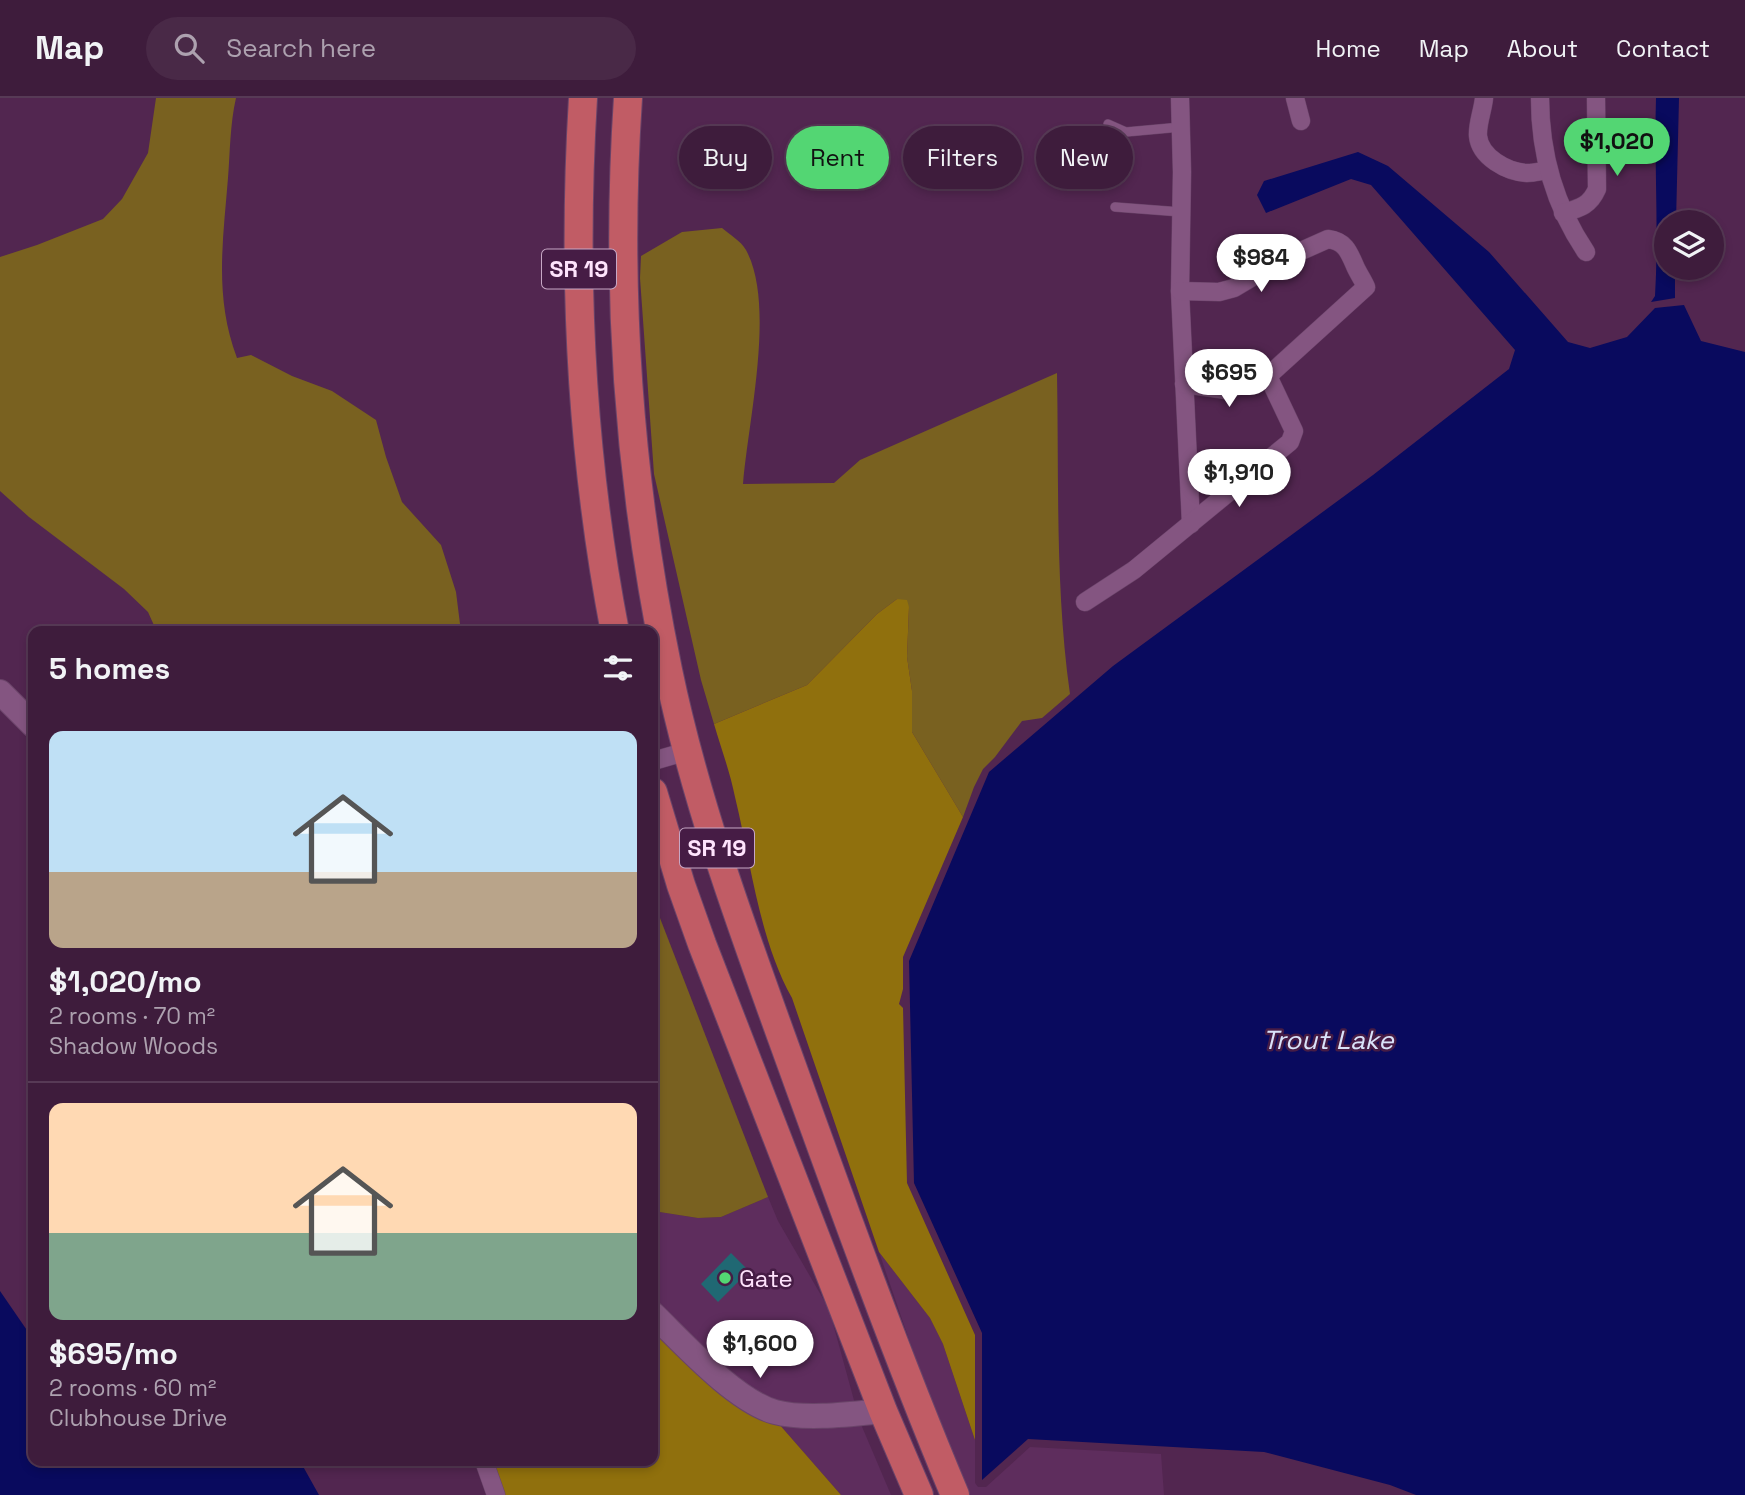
<!DOCTYPE html>
<html lang="en">
<head>
<meta charset="utf-8">
<style>
	:root { --surface:#3e1c3c; --page:#492947; --text:#f1f3f6; --muted:#ada1af; --line:#573a56; --accent:#53d673 }
	body { margin:0; font-family:"Space Grotesk",sans-serif; background:var(--page); color:var(--text); height:100vh; display:flex; flex-direction:column; font-size:26px; white-space:nowrap }
	* { box-sizing:border-box; margin:0 }
	p { font-size:23px; color:var(--muted) }
	.icon { flex:none; width:38px; height:38px; fill:none; stroke:currentColor; stroke-width:2; stroke-linecap:round; stroke-linejoin:round }
	.map { position:relative; flex:1; overflow:hidden }
	.drawer { position:absolute; left:28px; top:528px; width:630px; height:840px; display:flex; flex-direction:column; background:var(--surface); border-radius:14px; box-shadow:0 4px 10px #0003,0 0 0 2px var(--line) }
	.drawer>* { flex:none }
	.banner { position:absolute; left:679px; top:28px; width:665px; height:63px; display:flex; gap:14px }
	.controls { position:absolute; left:1654px; top:112px; display:grid; gap:14px }
	.controls a { display:grid; place-items:center; width:70px; height:70px; border-radius:50%; background:var(--surface); box-shadow:0 4px 10px #0003,0 0 0 2px var(--line); font-size:35px }
	.price { position:absolute; translate:-50% -60px; padding:0 16px; border-radius:24px; background:#fff; color:#222; font-size:23px; line-height:46px; filter:drop-shadow(0 2px 4px #0008) }
	.price::after { content:''; position:absolute; left:50%; top:42px; width:21px; height:16px; margin-left:-10px; background:inherit; clip-path:polygon(0 0,100% 0,50% 100%) }
	.price.active { background:var(--accent); color:#111 }
	ul { padding:0; list-style:none }
	li { display:grid; align-content:center; gap:14px; height:371px; padding:0 21px }
	li+li { border-top:2px solid var(--line) }
	li span { display:grid; place-items:center; height:217px; border-radius:14px; color:#555 }
	li>.icon { margin-inline-start:auto }
	span .icon { width:126px; height:126px; fill:#fffc; stroke-width:1 }
	li b { font-size:30px }
	h2 { display:flex; justify-content:space-between; align-items:center; height:84px; padding:0 21px; font-size:30px }
	.chip { padding:0 24px; border-radius:32px; background:var(--surface); box-shadow:0 4px 10px #0003,0 0 0 2px var(--line); font-size:24px; line-height:63px }
	.chip.active { background:var(--accent); color:#111 }
	header { display:flex; align-items:center; gap:42px; box-sizing:border-box; height:98px; padding:0 35px; background:var(--surface); border-bottom:2px solid var(--line) }
	header strong { font-size:33px }
	nav { display:flex; gap:38px; margin-inline-start:auto; font-size:24px }
	.search { width:490px; height:63px; background:var(--page); display:flex; align-items:center; gap:18px; box-sizing:border-box; padding:0 24px; border-radius:38px; color:var(--muted); font-size:26px }
	.map>svg:first-child { display:block }
	.built { fill:#5e2d5d }
	.green { fill:#796120 }
	.forest { fill:#90700d }
	.water { fill:#090a5e }
	.building { fill:#206873 }
	.lines { fill:none; stroke-linecap:round; stroke-linejoin:round }
	.service-casing { stroke:#6a4469; stroke-width:10 }
	.minor-casing { stroke:#6a4469; stroke-width:19 }
	.secondary-casing { stroke:#6a4469; stroke-width:26 }
	.primary-casing { stroke:#6a4469; stroke-width:30 }
	.service { stroke:#845581; stroke-width:9 }
	.minor { stroke:#845581; stroke-width:18 }
	.secondary { stroke:#845581; stroke-width:24 }
	.primary { stroke:#c15c65; stroke-width:28 }
	.poi-dot { fill:#53d673; stroke:#461c45; stroke-width:2.5 }
	.labels { text-anchor:middle; dominant-baseline:central; stroke-width:5; stroke-linejoin:round; paint-order:stroke }
	.shield { fill:#461c45; stroke:#c7a7c5; stroke-width:2 }
	.shield-label { font-size:23px; font-weight:bold; fill:#fee3fc }
	.poi-label { font-size:24px; fill:#fee3fc; stroke:#461c45; text-anchor:start }
	.water-label { font-size:26px; font-style:italic; fill:#d9e3fa; stroke:#461c45 }
</style>
</head>
<body>
<header>
<strong>Map</strong>
<div class="search"><svg class="icon" aria-label="search" viewBox="0 0 24 24"><circle cx="10" cy="10" r="6"/><path d="M15 15l6 6"/></svg>Search here</div>
<nav><a>Home</a><a>Map</a><a>About</a><a>Contact</a></nav>
</header>
<div class="map">
<svg width="1745" height="1397" viewBox="0 0 1745 1397">
	<rect width="100%" height="100%" fill="#522650"/>
	<g class="built">
		<polygon points="768,1099 778,1123 829,1211 855,1306 778,1305 745,1289 653,1205 653,1113 698,1120 721,1119"/>
		<polygon points="879,1154 930,1220 943,1246 975,1342 975,1385 978,1389 986,1389 1030,1349 1161,1356 1164,1397 967,1397 951,1364"/>
		<polygon points="860,1324 891,1397 841,1397 779,1326"/>
	</g>
	<g class="green">
		<path d="M156,0H236C230,26 230,54 228,80C223,143 214,199 237,260L251,257L292,278L332,293L376,322L386,359L402,404L441,447L456,494L461,534H157L148,514L124,491L29,419L0,393V159L37,147L103,121L122,101L148,55Z"/>
		<path d="M722,130C729,136 741,143 746,152C776,207 748,323 743,386L834,385L860,362L1057,275C1059,382 1055,490 1070,596L1042,620L1022,623L995,659L983,671L974,689L963,719L912,634V593L907,559L909,509L897,501L877,516L807,587L714,626L701,582L654,376L640,180L641,158L682,134Z"/>
		<polygon points="653,802 768,1099 721,1119 698,1120 653,1113"/>
	</g>
	<g class="forest">
		<path d="M897,501L907,502L909,509L907,559L912,593V634L963,719L903,859V891L899,906L903,910L907,1085L975,1237V1342L943,1246L930,1220L879,1154L792,900C759,841 751,765 735,699C730,674 721,650 714,626L807,587L877,516Z"/>
		<polygon points="653,1228 779,1326 841,1397 503,1397 492,1363 653,1363"/>
	</g>
	<g class="water">
		<path d="M1656,0H1679L1676,124H1666V170H1675V200L1651,204L1655,198C1659,132 1654,66 1656,0Z"/>
		<polygon points="1358,54 1388,68 1489,154 1568,244 1590,250 1627,239 1655,210 1684,207 1701,243 1745,254 1745,1397 1416,1397 1390,1387 1264,1354 1028,1341 982,1382 982,1235 914,1085 909,863 989,674 1113,568 1373,377 1509,271 1515,252 1371,87 1351,81 1266,115 1257,97 1264,83"/>
		<polygon points="0,1193 33,1241 33,1363 300,1363 319,1397 0,1397"/>
	</g>
	<polygon class="building" points="731,1155 749,1173 718,1204 701,1186"/>
	<g class="lines">
		<defs>
			<g id="service">
				<polyline points="1108,26 1126,34 1181,29"/>
				<polyline points="1115,109 1181,114"/>
			</g>
			<g id="minor">
				<polyline points="1180,0 1182,74 1180,193 1191,426"/>
				<polyline points="1295,0 1301,23"/>
				<path d="M1484,0C1483,12 1477,26 1478,38C1480,59 1507,74 1527,75C1534,75 1541,73 1548,72"/>
				<path d="M1540,0C1540,56 1555,108 1586,154"/>
				<path d="M1563,115C1581,110 1590,107 1597,91L1596,0"/>
				<path d="M1180,193L1219,194L1234,190L1281,162L1328,141C1345,143 1349,154 1355,168C1358,175 1363,182 1366,189L1268,278L1226,292L1184,286"/>
				<polyline points="1085,504 1134,472 1290,344 1294,333 1268,278"/>
				<polyline points="653,663 688,653"/>
				<polyline points="484,1363 496,1397"/>
			</g>
			<g id="secondary">
				<polyline points="0,594 33,627"/>
				<path d="M653,1216C683,1245 735,1303 775,1314C805,1322 852,1316 883,1313"/>
			</g>
			<g id="primary">
				<path d="M583,0C572,179 581,357 615,534"/>
				<path d="M628,0C615,192 629,384 668,572C696,707 745,838 792,968C844,1112 896,1256 955,1397"/>
				<polyline points="653,694 681,787 702,846 883,1313 919,1397"/>
			</g>
		</defs>
		<use href="#service" class="service-casing"/>
		<use href="#minor" class="minor-casing"/>
		<use href="#secondary" class="secondary-casing"/>
		<use href="#primary" class="primary-casing"/>
		<use href="#service" class="service"/>
		<use href="#minor" class="minor"/>
		<use href="#secondary" class="secondary"/>
		<use href="#primary" class="primary"/>
	</g>
	<circle class="poi-dot" cx="725" cy="1180" r="7"/>
	<g class="labels">
		<g class="shield">
			<rect x="542" y="151.5" width="74" height="39" rx="5"/>
			<rect x="680" y="730.5" width="74" height="39" rx="5"/>
		</g>
		<g class="shield-label">
			<text x="579" y="171">SR 19</text>
			<text x="717" y="750">SR 19</text>
		</g>
		<g class="poi-label">
			<text x="739" y="1180">Gate</text>
		</g>
		<g class="water-label">
			<text x="1328" y="942">Trout Lake</text>
		</g>
	</g>
</svg>
<div class="controls">
<a><svg class="icon" aria-label="layers" viewBox="0 0 24 24"><path d="M12 4l9 5-9 5-9-5zM3 14l9 5 9-5"/></svg></a>
</div>
<b class="price active" style="left:1617px;top:80px">$1,020</b>
<b class="price" style="left:1261px;top:196px">$984</b>
<b class="price" style="left:1229px;top:311px">$695</b>
<b class="price" style="left:1239px;top:411px">$1,910</b>
<b class="price" style="left:760px;top:1282px">$1,600</b>
<div class="banner">
<a class="chip">Buy</a>
<a class="chip active">Rent</a>
<a class="chip">Filters</a>
<a class="chip">New</a>
</div>
<section class="drawer">
<h2>5 homes<svg class="icon" aria-label="filters" viewBox="0 0 24 24"><path d="M4 7h16M4 17h16"/><circle cx="9" cy="7" r="2"/><circle cx="15" cy="17" r="2"/></svg></h2>
<ul>
<li><span style="background:linear-gradient(#bfe0f5 65%,#b9a48a 0)"><svg class="icon" aria-label="home" viewBox="0 0 24 24"><path d="M3 11l9-7 9 7M6 9v11h12V9"/></svg></span><div><b>$1,020/mo</b><p>2 rooms · 70 m²</p><p>Shadow Woods</p></div></li>
<li><span style="background:linear-gradient(#ffd9b3 60%,#7fa58c 0)"><svg class="icon" aria-label="home" viewBox="0 0 24 24"><path d="M3 11l9-7 9 7M6 9v11h12V9"/></svg></span><div><b>$695/mo</b><p>2 rooms · 60 m²</p><p>Clubhouse Drive</p></div></li>
</ul>
</section>
</div>
</body>
</html>
